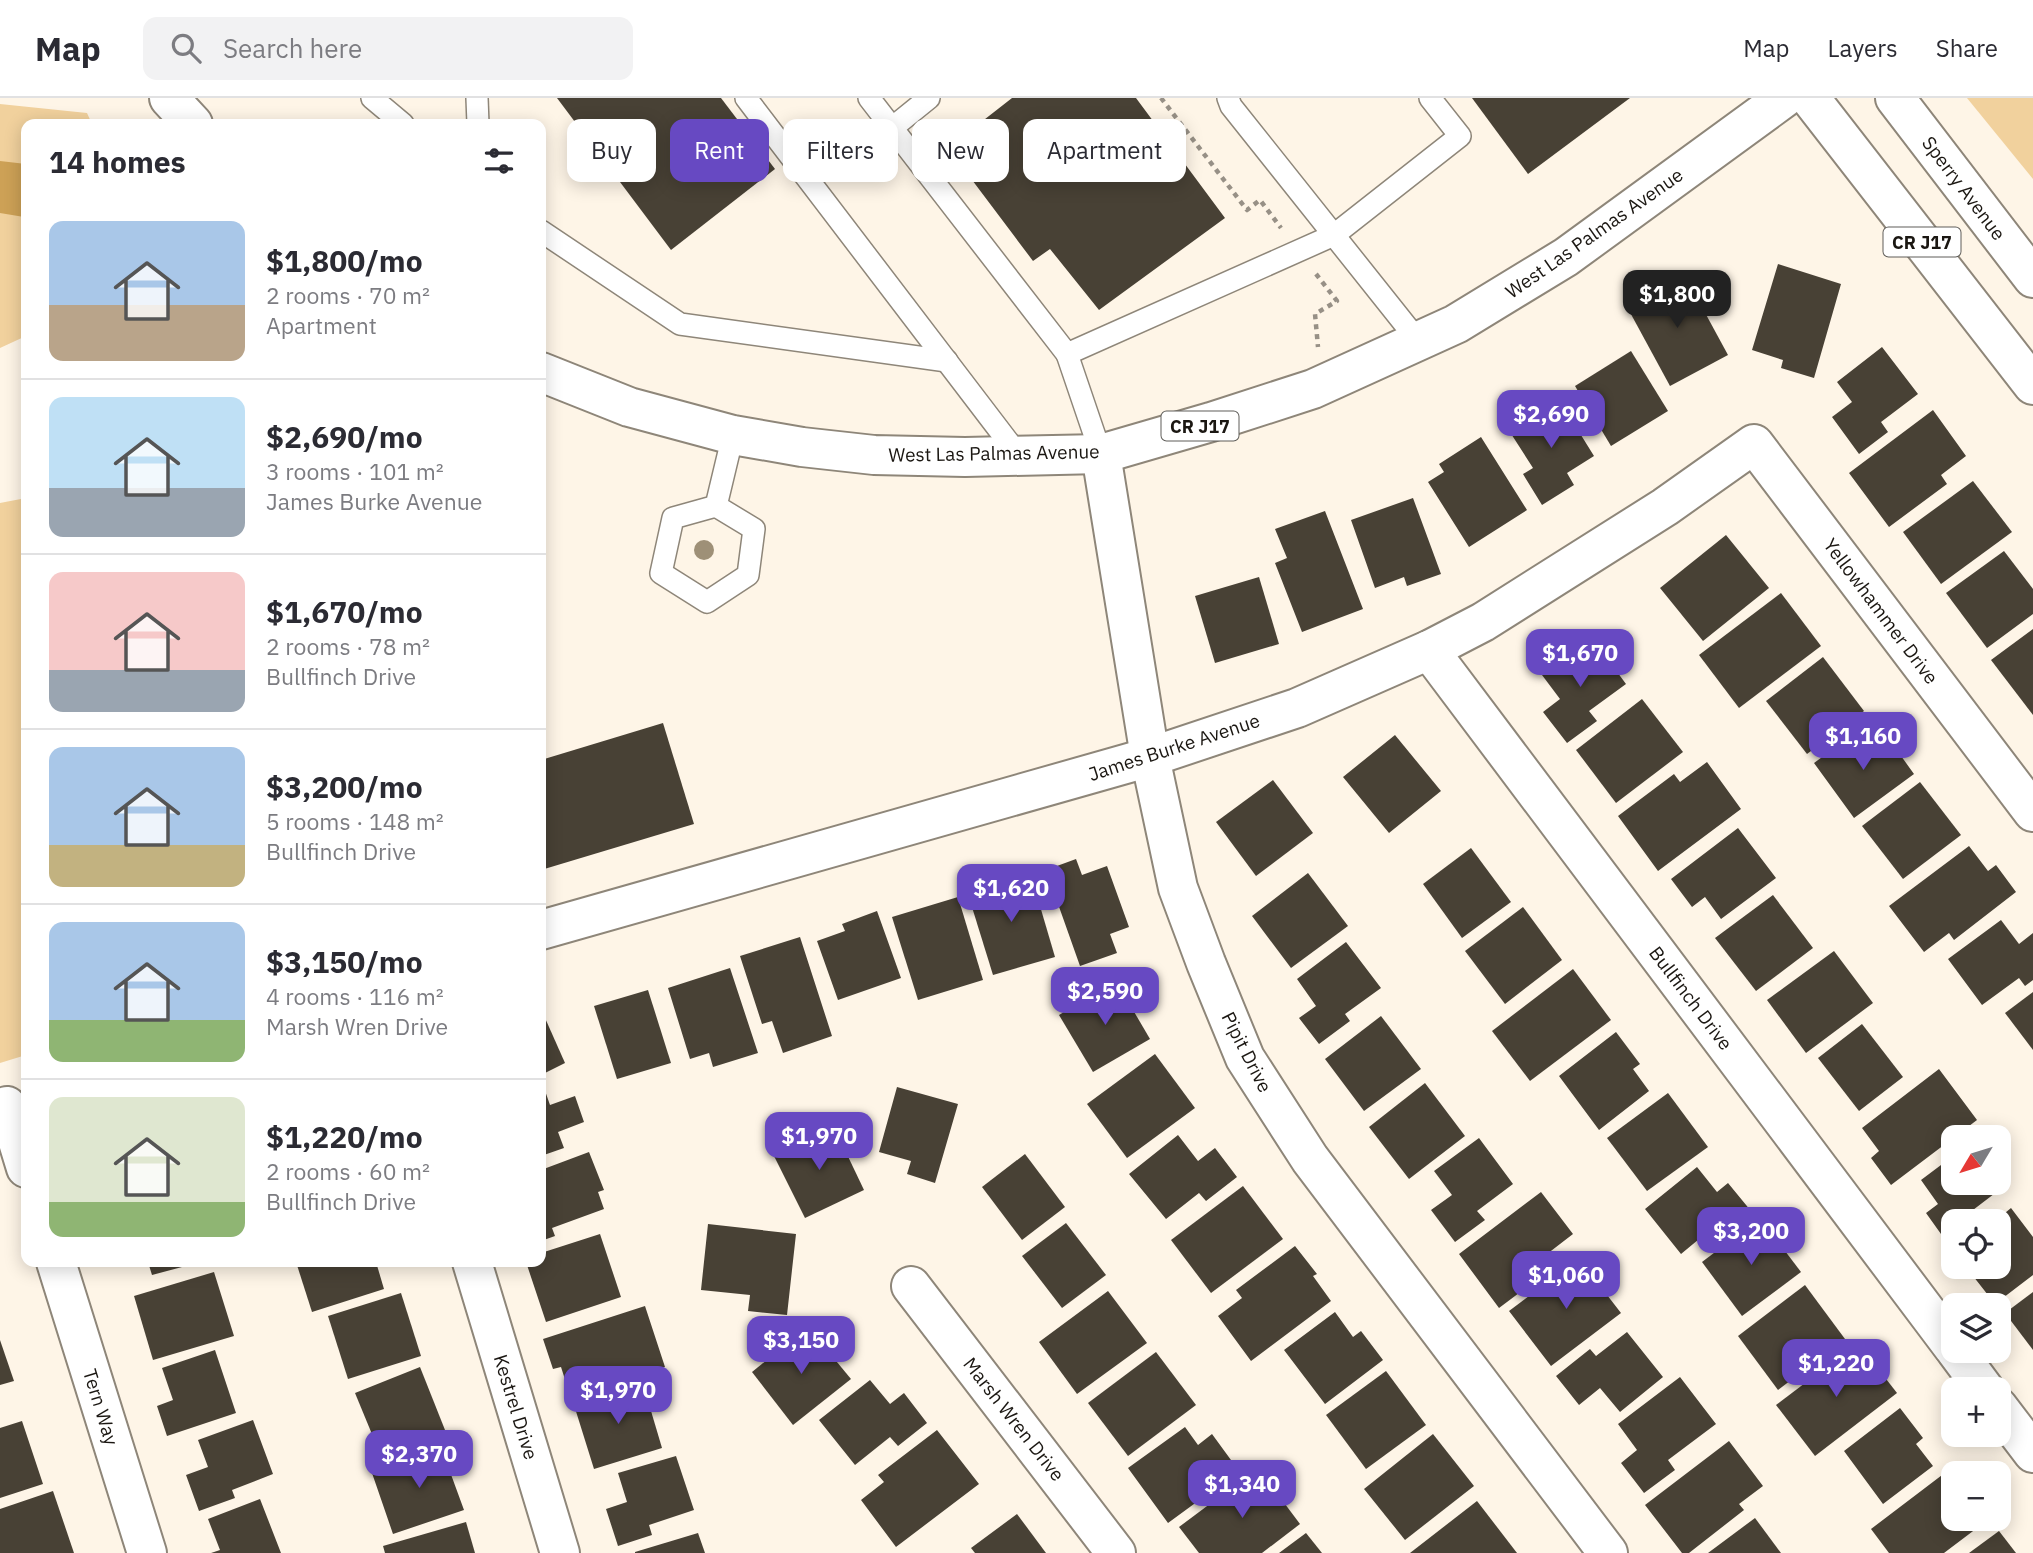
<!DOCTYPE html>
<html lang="en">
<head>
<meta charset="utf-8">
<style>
	:root { --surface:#fff; --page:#f2f2f3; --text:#2b2b33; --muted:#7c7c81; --line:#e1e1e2; --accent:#6749c2 }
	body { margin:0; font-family:"IBM Plex Sans",sans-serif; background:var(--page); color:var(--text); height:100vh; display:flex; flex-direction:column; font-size:26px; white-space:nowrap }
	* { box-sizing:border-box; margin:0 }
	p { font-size:23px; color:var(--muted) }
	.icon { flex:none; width:38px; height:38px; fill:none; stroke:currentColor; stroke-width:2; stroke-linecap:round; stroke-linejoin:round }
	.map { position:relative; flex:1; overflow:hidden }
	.details { position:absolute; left:21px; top:21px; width:525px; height:1148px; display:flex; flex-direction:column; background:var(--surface); border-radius:14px; box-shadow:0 4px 18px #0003 }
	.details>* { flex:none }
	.guide { position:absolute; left:567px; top:21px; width:665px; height:63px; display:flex; gap:14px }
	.needle { width:46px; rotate:232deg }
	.fabs { position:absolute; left:1941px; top:1027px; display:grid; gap:14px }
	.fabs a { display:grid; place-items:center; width:70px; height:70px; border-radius:14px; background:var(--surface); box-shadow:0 4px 18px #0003; font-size:35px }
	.price { position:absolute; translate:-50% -60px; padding:0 16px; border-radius:14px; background:var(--accent); color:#fff; font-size:23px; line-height:46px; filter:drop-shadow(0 2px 4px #0008) }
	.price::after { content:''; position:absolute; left:50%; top:42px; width:21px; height:16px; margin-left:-10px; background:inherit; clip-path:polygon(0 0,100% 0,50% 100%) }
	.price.active { background:#222; color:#fff }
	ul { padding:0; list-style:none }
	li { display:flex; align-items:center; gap:21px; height:175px; padding:0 28px }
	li+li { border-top:2px solid var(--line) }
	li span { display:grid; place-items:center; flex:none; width:196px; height:140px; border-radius:14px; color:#555 }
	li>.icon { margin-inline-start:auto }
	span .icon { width:84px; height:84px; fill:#fffc; stroke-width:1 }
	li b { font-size:30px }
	h2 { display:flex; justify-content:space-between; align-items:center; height:84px; padding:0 28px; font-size:30px }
	.chip { padding:0 24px; border-radius:14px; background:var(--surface); box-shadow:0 4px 18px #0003; font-size:24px; line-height:63px }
	.chip.active { background:var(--accent); color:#fff }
	header { display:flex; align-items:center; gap:42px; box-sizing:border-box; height:98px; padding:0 35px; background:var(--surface); border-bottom:2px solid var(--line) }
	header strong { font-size:33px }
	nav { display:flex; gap:38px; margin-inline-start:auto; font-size:24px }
	.search { width:490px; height:63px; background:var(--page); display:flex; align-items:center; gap:18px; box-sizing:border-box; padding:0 24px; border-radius:14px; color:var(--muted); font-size:26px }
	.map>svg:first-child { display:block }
	.green { fill:#f1d19d }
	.water { fill:#cda156 }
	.building { fill:#484135 }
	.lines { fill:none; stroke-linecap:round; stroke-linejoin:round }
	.lane-casing { stroke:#8e8679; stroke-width:24 }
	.street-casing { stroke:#8e8679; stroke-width:42 }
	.primary-casing { stroke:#8e8679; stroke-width:42 }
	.path { stroke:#979086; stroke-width:4.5; stroke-dasharray:5 5; stroke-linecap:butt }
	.lane { stroke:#fff; stroke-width:21 }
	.street { stroke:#fff; stroke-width:38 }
	.primary { stroke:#fff; stroke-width:38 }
	.tree { fill:#9e9077 }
	.labels { text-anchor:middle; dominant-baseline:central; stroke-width:7; stroke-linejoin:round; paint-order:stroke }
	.shield { fill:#fff; stroke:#5f5d59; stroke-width:2 }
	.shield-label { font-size:18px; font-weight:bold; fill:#1b1712 }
	.street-label { font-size:19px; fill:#1b1712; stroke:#fff }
</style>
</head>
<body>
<header>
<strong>Map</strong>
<div class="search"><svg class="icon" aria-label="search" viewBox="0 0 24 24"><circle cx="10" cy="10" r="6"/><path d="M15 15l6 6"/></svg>Search here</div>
<nav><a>Map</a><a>Layers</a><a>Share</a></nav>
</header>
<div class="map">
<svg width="2033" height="1455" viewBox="0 0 2033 1455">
	<rect width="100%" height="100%" fill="#fef5e7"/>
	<g class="green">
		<polygon points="1967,0 2033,0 2033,81"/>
		<polygon points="0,6 87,15 92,26 26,26 26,238 0,250"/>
		<polygon points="26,400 26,957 0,965 0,405"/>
	</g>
	<polygon class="water" points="0,63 26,66 24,119 0,115"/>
	<g class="building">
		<polygon points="557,0 721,0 775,71 671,152"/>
		<polygon points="1012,0 1136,0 1225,120 1099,212 1050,151 1033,163 948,50"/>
		<polygon points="1472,0 1630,0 1528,76"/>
		<polygon points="1778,166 1841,186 1814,280 1781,270 1783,262 1752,252"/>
		<polygon points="1684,176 1728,257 1670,288 1626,207"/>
		<polygon points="1882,249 1918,296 1881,324 1888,334 1859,356 1832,319 1852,304 1837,284"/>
		<polygon points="1631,253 1668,313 1611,348 1575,288"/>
		<polygon points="1558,300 1594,358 1567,375 1574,387 1542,407 1523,376 1533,370 1508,331"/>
		<polygon points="1933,312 1966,358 1941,377 1947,386 1889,429 1849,375"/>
		<polygon points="1481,339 1527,412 1469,449 1428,384 1444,374 1439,366"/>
		<polygon points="1973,383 2012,434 1941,486 1903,434"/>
		<polygon points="1413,400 1441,476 1407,488 1404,479 1375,490 1351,422"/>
		<polygon points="1325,413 1363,511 1302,534 1275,465 1287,460 1275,431"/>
		<polygon points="1726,437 1769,490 1703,543 1660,490"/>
		<polygon points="2004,453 2033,491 2033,516 1987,550 1946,495"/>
		<polygon points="1259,479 1279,546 1215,565 1195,498"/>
		<polygon points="1781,495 1821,548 1739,610 1699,557"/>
		<polygon points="2033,531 2033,617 1991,562"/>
		<polygon points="1592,540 1626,586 1589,613 1597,623 1567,645 1543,614 1560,601 1542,577"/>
		<polygon points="1823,559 1864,613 1807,656 1766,603"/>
		<polygon points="1642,601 1683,654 1616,705 1576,652"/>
		<polygon points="663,625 694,726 541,772 541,662"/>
		<polygon points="1859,632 1876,655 1891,644 1914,676 1854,720 1814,665"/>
		<polygon points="1395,637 1441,693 1389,735 1343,679"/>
		<polygon points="1707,664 1741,711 1658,773 1618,718 1674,676 1680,684"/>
		<polygon points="1273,682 1313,735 1256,778 1216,724"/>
		<polygon points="1920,684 1961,737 1903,781 1862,728"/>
		<polygon points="1738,730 1776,780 1721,821 1705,799 1692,809 1671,781"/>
		<polygon points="1969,748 1988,773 1996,767 2016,794 1954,842 1949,835 1924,854 1889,808"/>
		<polygon points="1471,750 1511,804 1462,840 1423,786"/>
		<polygon points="1076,761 1082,777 1107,768 1129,829 1110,836 1117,855 1080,868 1046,772"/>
		<polygon points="1030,774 1055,859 993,877 967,793"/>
		<polygon points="1308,775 1348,828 1291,870 1252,818"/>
		<polygon points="1773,797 1813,850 1756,893 1715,840"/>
		<polygon points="958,799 983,882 918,902 892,819"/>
		<polygon points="1523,809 1562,862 1505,906 1465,853"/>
		<polygon points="877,813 901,880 838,902 817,843 845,833 842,826"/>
		<polygon points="2001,822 2019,846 2033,835 2033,882 2025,888 2019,880 1982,907 1948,861"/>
		<polygon points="800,839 832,938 783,955 772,923 762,926 740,858"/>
		<polygon points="1346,844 1381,890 1345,916 1350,923 1319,946 1299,920 1316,908 1297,881"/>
		<polygon points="1834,853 1873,905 1806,955 1767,902"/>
		<polygon points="730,870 758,955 713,969 709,955 690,961 668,890"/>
		<polygon points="1573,871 1611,922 1530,983 1492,933"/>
		<polygon points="1116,883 1150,941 1093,974 1059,917"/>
		<polygon points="648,892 671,965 617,981 594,908"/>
		<polygon points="2033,894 2033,952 2005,915"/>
		<polygon points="541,911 565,965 541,977"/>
		<polygon points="1381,918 1421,971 1364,1013 1325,961"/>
		<polygon points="1862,926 1903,979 1859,1013 1818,960"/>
		<polygon points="1616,934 1640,966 1633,971 1649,993 1599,1032 1559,978"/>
		<polygon points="1155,956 1195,1010 1127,1060 1087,1006"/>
		<polygon points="1939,971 1977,1022 1891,1087 1871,1060 1879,1053 1862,1030"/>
		<polygon points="1425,985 1465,1038 1409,1081 1369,1029"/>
		<polygon points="543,987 550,1007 575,998 584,1024 558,1034 564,1050 541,1058 541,988"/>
		<polygon points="897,989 958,1006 935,1085 907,1076 911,1063 879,1054"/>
		<polygon points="1668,995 1708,1049 1647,1093 1607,1040"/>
		<polygon points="833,1027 864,1092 805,1120 773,1056"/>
		<polygon points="1178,1037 1198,1063 1215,1050 1237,1079 1206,1103 1199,1095 1166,1121 1129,1076"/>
		<polygon points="1479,1040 1513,1086 1477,1113 1485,1122 1455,1144 1431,1112 1452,1097 1434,1073"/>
		<polygon points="589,1054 604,1092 598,1094 604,1111 552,1130 555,1138 541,1143 541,1072"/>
		<polygon points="1025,1056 1065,1109 1022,1142 982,1089"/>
		<polygon points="1953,1058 1953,1085 1998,1085 1998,1075 2007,1086 1973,1112 1978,1118 1971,1124 1953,1124 1953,1138 1946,1143 1926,1115 1938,1106 1921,1082"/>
		<polygon points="1697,1069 1717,1094 1728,1085 1751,1113 1724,1136 1716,1127 1681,1156 1645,1111"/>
		<polygon points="1243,1088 1283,1141 1211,1195 1171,1142"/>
		<polygon points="1541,1094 1573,1136 1547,1156 1556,1167 1499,1210 1459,1156"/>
		<polygon points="2011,1110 2033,1139 2033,1177 1995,1206 1966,1169 1998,1169 1998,1124 1994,1124"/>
		<polygon points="1760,1120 1801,1174 1742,1218 1702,1164"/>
		<polygon points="1066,1125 1106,1177 1062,1210 1022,1158"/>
		<polygon points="708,1126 796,1136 787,1217 748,1213 750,1197 701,1192"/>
		<polygon points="600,1136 621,1199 546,1224 526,1164 541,1164 541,1155"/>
		<polygon points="1295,1148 1317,1176 1313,1178 1331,1203 1251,1263 1218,1218 1242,1200 1236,1192"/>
		<polygon points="1588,1154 1599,1168 1590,1175 1621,1215 1551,1268 1509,1213"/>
		<polygon points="148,1164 197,1164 197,1165 152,1177"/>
		<polygon points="296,1164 376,1164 384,1191 312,1214"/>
		<polygon points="214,1174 234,1238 153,1262 134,1198"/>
		<polygon points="1805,1187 1845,1241 1778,1292 1738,1238"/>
		<polygon points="1108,1193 1147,1245 1077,1296 1039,1244"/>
		<polygon points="2033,1194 2033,1252 2005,1215"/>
		<polygon points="401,1195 421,1258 348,1281 328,1218"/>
		<polygon points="645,1208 665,1269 571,1300 561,1269 553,1271 543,1241"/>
		<polygon points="1335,1214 1353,1239 1361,1233 1383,1262 1325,1306 1284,1252"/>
		<polygon points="808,1229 851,1281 793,1327 752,1274"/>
		<polygon points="1627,1234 1663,1279 1620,1314 1600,1290 1579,1307 1556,1278 1590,1251 1596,1258"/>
		<polygon points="0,1242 14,1283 0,1287"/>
		<polygon points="1858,1245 1897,1295 1815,1358 1776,1307"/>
		<polygon points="215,1252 236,1315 167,1338 157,1308 173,1302 162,1270"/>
		<polygon points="1156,1254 1196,1307 1128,1358 1088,1305"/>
		<polygon points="420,1269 445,1332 381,1358 355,1295"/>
		<polygon points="1386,1273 1426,1327 1366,1371 1326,1317"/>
		<polygon points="1680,1279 1716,1326 1668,1362 1675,1372 1644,1395 1621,1365 1637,1352 1618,1326"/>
		<polygon points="870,1282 890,1306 904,1295 927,1325 898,1348 890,1339 855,1367 819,1322"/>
		<polygon points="643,1286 662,1350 594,1371 574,1307"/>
		<polygon points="1900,1310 1923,1340 1916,1346 1933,1368 1883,1406 1844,1353"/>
		<polygon points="253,1322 273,1376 232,1392 235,1400 199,1413 186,1377 208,1369 198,1342"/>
		<polygon points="22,1323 43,1386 0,1400 0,1330"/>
		<polygon points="1185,1329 1198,1347 1212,1336 1239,1373 1168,1425 1128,1370"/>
		<polygon points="937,1332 979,1386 896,1449 861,1402 884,1384 878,1377"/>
		<polygon points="1433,1336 1474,1388 1405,1442 1364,1391"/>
		<polygon points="1729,1343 1763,1388 1739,1406 1744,1412 1689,1455 1682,1455 1645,1407"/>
		<polygon points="450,1348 457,1368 449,1371 464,1412 393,1436 372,1375"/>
		<polygon points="676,1358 694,1412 649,1427 652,1437 618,1448 606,1411 627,1404 618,1375"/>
		<polygon points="1258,1370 1300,1426 1262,1455 1199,1455 1179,1429"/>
		<polygon points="1950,1371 1953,1374 1953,1421 1989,1421 1944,1455 1889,1455 1871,1431"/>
		<polygon points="53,1393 74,1455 0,1455 0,1411"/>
		<polygon points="260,1401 281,1455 211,1455 220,1452 208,1421"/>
		<polygon points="1477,1403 1517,1455 1410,1455"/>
		<polygon points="1017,1416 1046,1455 975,1455 971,1450"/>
		<polygon points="1755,1420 1781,1455 1708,1455"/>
		<polygon points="466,1424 475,1455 385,1455 383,1448"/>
		<polygon points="1999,1433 2016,1455 1969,1455"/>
		<polygon points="698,1435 705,1455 635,1455 635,1454"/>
		<polygon points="1306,1435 1322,1455 1279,1455"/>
	</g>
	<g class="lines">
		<defs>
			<g id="lane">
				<polyline points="372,0 403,26"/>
				<polyline points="477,0 478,26"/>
				<polyline points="746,0 1019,358"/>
				<polyline points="869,0 1067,256 1334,137 1460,38 1430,0"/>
				<polyline points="1228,0 1231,8 1419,244"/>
				<polyline points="892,30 929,0"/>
				<polyline points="541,133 680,226 947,263"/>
				<polyline points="1067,256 1101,356"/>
				<polyline points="716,408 754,431 748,477 707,504 661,475 673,420 716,408 733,337"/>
			</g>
			<g id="street">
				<polyline points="1101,356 1150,659 1178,790 1206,865 1245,960 1310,1061 1608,1455"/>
				<polyline points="1429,552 1953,1249"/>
				<polyline points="541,832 1150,659 1297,610 1429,552 1483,524 1665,409 1754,346 2033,714"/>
				<polyline points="7,1008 26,1070"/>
				<polyline points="56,1164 147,1455"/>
				<polyline points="472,1164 560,1455"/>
				<polyline points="911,1188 1116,1455"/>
				<polyline points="1956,1253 1985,1292"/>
				<polyline points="1998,1309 2033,1355"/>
			</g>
			<g id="primary">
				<polyline points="169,0 193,26"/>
				<polyline points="1810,0 2033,287"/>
				<polyline points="1895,0 2033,180"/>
				<polyline points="541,274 629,309 733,337 802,349 874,357 965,359 1101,356 1211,324 1313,291 1456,226 1566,159 1784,0"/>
			</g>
		</defs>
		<use href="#lane" class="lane-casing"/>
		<use href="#street" class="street-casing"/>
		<use href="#primary" class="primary-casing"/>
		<g class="path">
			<polyline points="1161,0 1247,112 1260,102 1281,130"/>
			<polyline points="1316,176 1337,203 1315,216 1318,249"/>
		</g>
		<use href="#lane" class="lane"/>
		<use href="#street" class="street"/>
		<use href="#primary" class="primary"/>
	</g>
	<circle class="tree" cx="704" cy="452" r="10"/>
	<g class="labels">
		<g class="shield">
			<rect x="1883.5" y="129.5" width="77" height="29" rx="5"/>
			<rect x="1161.5" y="313.5" width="77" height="29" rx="5"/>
		</g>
		<g class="shield-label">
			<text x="1922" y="144">CR J17</text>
			<text x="1200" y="328">CR J17</text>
		</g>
		<g class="street-label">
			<text transform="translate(1964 90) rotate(53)">Sperry Avenue</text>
			<text transform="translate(1594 135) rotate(-35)">West Las Palmas Avenue</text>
			<text transform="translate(994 355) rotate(-1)">West Las Palmas Avenue</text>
			<text transform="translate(1881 513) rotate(53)">Yellowhammer Drive</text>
			<text transform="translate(1174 649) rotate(-18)">James Burke Avenue</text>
			<text transform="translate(1691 900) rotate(53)">Bullfinch Drive</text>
			<text transform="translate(1247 954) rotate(63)">Pipit Drive</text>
			<text transform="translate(101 1309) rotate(73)">Tern Way</text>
			<text transform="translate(516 1309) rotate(73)">Kestrel Drive</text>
			<text transform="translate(1014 1321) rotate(52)">Marsh Wren Drive</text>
		</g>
	</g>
</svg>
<div class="fabs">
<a><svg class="needle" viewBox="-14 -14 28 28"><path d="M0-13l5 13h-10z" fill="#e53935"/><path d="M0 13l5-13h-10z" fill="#7c7c81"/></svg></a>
<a><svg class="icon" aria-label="locate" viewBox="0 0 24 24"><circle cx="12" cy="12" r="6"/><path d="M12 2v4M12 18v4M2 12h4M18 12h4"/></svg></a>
<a><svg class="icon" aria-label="layers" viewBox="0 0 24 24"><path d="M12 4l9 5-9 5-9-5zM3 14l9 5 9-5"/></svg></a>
<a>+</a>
<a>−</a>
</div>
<b class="price active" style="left:1677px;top:232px">$1,800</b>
<b class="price" style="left:1551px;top:352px">$2,690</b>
<b class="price" style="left:1580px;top:591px">$1,670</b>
<b class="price" style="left:1863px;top:674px">$1,160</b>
<b class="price" style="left:1011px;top:826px">$1,620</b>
<b class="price" style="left:1105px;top:929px">$2,590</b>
<b class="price" style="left:819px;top:1074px">$1,970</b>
<b class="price" style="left:1751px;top:1169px">$3,200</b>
<b class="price" style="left:1566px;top:1213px">$1,060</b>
<b class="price" style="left:801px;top:1278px">$3,150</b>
<b class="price" style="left:1836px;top:1301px">$1,220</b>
<b class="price" style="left:618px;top:1328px">$1,970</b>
<b class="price" style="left:419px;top:1392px">$2,370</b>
<b class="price" style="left:1242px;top:1422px">$1,340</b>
<div class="guide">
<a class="chip">Buy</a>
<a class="chip active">Rent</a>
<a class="chip">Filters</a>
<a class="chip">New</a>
<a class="chip">Apartment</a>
</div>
<section class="details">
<h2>14 homes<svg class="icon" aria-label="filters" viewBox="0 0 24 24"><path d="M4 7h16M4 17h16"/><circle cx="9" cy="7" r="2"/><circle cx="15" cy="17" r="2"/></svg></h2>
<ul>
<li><span style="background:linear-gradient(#a9c7e8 60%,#b9a48a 0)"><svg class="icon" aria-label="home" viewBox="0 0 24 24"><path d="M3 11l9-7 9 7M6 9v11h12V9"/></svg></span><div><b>$1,800/mo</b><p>2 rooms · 70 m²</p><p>Apartment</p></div></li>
<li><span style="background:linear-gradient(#bfe0f5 65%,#9aa5b1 0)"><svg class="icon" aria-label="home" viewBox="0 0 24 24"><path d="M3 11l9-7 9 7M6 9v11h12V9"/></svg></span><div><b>$2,690/mo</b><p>3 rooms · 101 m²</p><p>James Burke Avenue</p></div></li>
<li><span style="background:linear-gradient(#f6c9c9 70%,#9aa5b1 0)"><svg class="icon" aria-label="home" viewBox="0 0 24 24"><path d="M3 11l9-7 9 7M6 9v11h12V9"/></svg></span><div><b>$1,670/mo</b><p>2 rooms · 78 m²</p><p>Bullfinch Drive</p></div></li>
<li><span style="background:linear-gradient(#a9c7e8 70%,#c2b280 0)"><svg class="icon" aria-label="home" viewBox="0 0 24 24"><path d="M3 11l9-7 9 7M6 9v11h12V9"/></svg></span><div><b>$3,200/mo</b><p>5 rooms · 148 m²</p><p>Bullfinch Drive</p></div></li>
<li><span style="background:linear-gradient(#a9c7e8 70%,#8fb573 0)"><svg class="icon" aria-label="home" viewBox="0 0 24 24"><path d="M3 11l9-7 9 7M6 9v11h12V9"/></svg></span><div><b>$3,150/mo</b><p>4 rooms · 116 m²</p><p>Marsh Wren Drive</p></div></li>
<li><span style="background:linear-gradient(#dfe7d0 75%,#8fb573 0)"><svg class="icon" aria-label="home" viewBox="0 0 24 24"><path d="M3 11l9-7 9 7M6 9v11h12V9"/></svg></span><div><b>$1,220/mo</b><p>2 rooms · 60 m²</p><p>Bullfinch Drive</p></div></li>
</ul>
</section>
</div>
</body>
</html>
